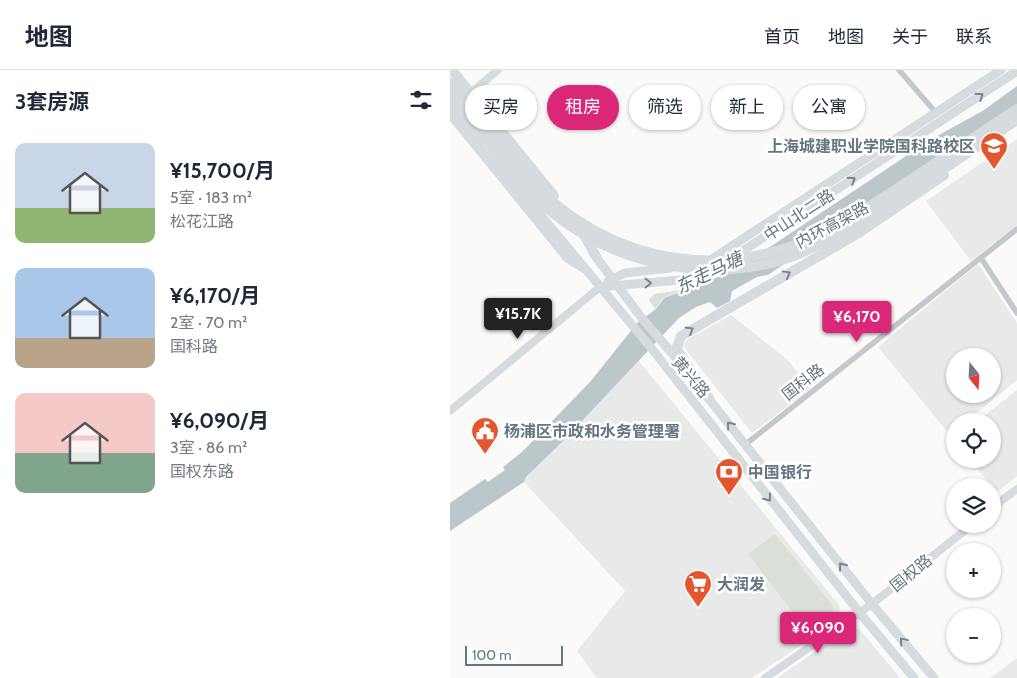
<!DOCTYPE html>
<html lang="zh">
<head>
<meta charset="utf-8">
<style>
	:root { --surface:#fff; --page:#f2f2f3; --text:#1f2937; --muted:#747a83; --line:#e0e1e3; --accent:#db2777 }
	body { margin:0; font-family:Cabin,"Noto Sans SC",sans-serif; background:var(--page); color:var(--text); height:100vh; display:flex; flex-direction:column; font-size:19px; white-space:nowrap }
	* { box-sizing:border-box; margin:0 }
	p { font-size:16px; color:var(--muted) }
	.icon { flex:none; width:28px; height:28px; fill:none; stroke:currentColor; stroke-width:2; stroke-linecap:round; stroke-linejoin:round }
	.map { position:relative; flex:1; overflow:hidden }
	.sheet { display:flex; flex-direction:column; background:var(--surface); width:450px }
	.sheet>* { flex:none }
	.banner { position:absolute; left:15px; top:15px; width:475px; height:45px; display:flex; gap:10px }
	.needle { width:32px; rotate:162deg }
	.fabs { position:absolute; left:496px; top:278px; display:grid; gap:10px }
	.fabs a { display:grid; place-items:center; width:55px; height:55px; border-radius:50%; background:var(--surface); box-shadow:0 1px 4px #0004; font-size:25px }
	.scale { position:absolute; left:15px; bottom:12px; width:98px; box-sizing:border-box; padding-left:5px; border:2px solid #657683; border-top:0; font-size:14px; line-height:18px; white-space:nowrap; color:#657683; -webkit-text-stroke:4px #fff; paint-order:stroke }
	.price { position:absolute; translate:-50% -42px; padding:0 11px; border-radius:5px; background:var(--accent); color:#fff; font-size:16px; line-height:32px; filter:drop-shadow(0 1px 2px #0008) }
	.price::after { content:''; position:absolute; left:50%; top:30px; width:15px; height:11px; margin-left:-8px; background:inherit; clip-path:polygon(0 0,100% 0,50% 100%) }
	.price.selected { background:#222; color:#fff }
	ul { padding:0; list-style:none }
	li { display:flex; align-items:center; gap:15px; height:125px; padding:0 15px }
	li span { display:grid; place-items:center; flex:none; width:140px; height:100px; border-radius:10px; color:#555 }
	li>.icon { margin-inline-start:auto }
	span .icon { width:60px; height:60px; fill:#fffc; stroke-width:1 }
	li b { font-size:21px }
	h2 { display:flex; justify-content:space-between; align-items:center; height:60px; padding:0 15px; font-size:21px }
	.chip { padding:0 18px; border-radius:22px; background:var(--surface); box-shadow:0 1px 4px #0004; font-size:18px; line-height:45px }
	.chip.selected { background:var(--accent); color:#fff }
	header { display:flex; align-items:center; gap:30px; box-sizing:border-box; height:70px; padding:0 25px; background:var(--surface); border-bottom:1px solid var(--line) }
	header strong { font-size:24px }
	nav { display:flex; gap:28px; margin-inline-start:auto; font-size:18px }
	main { display:flex; flex:1; min-height:0 }
	.map>svg:first-child { display:block }
	.built { fill:#e8e9e9; fill-rule:evenodd }
	.green { fill:#dadfd7 }
	.water { fill:#bbc7cb }
	.lines { fill:none; stroke-linecap:round; stroke-linejoin:round }
	.street { stroke:#c3c8cc; stroke-width:5.5 }
	.secondary { stroke:#d6dbdf; stroke-width:8 }
	.primary { stroke:#d6dbdf; stroke-width:9 }
	.highway { stroke:#d6dbdf; stroke-width:10 }
	.oneway { stroke:#768591 }
	.labels { text-anchor:middle; dominant-baseline:central; stroke-width:5; stroke-linejoin:round; paint-order:stroke }
	.poi-label { font-size:16px; font-weight:bold; fill:#657683; stroke:#fff; text-anchor:start }
	.street-label { font-size:16px; fill:#657683; stroke:#fff }
	.water-label { font-size:18px; font-style:italic; fill:#60757c; stroke:#fff }
</style>
</head>
<body>
<header>
<strong>地图</strong>
<nav><a>首页</a><a>地图</a><a>关于</a><a>联系</a></nav>
</header>
<main>
<section class="sheet">
<h2>3套房源<svg class="icon" aria-label="filters" viewBox="0 0 24 24"><path d="M4 7h16M4 17h16"/><circle cx="9" cy="7" r="2"/><circle cx="15" cy="17" r="2"/></svg></h2>
<ul>
<li><span style="background:linear-gradient(#c9d6e8 65%,#8fb573 0)"><svg class="icon" aria-label="home" viewBox="0 0 24 24"><path d="M3 11l9-7 9 7M6 9v11h12V9"/></svg></span><div><b>¥15,700/月</b><p>5室 · 183 m²</p><p>松花江路</p></div></li>
<li><span style="background:linear-gradient(#a9c7e8 70%,#b9a48a 0)"><svg class="icon" aria-label="home" viewBox="0 0 24 24"><path d="M3 11l9-7 9 7M6 9v11h12V9"/></svg></span><div><b>¥6,170/月</b><p>2室 · 70 m²</p><p>国科路</p></div></li>
<li><span style="background:linear-gradient(#f6c9c9 60%,#7fa58c 0)"><svg class="icon" aria-label="home" viewBox="0 0 24 24"><path d="M3 11l9-7 9 7M6 9v11h12V9"/></svg></span><div><b>¥6,090/月</b><p>3室 · 86 m²</p><p>国权东路</p></div></li>
</ul>
</section>
<div class="map">
<svg width="567" height="608" viewBox="0 0 567 608">
	<rect width="100%" height="100%" fill="#fafaf8"/>
	<g class="built">
		<polygon points="567,69 567,155 521,191 476,131"/>
		<path d="M528,194L567,253V310L517,351H505V361L500,365L428,277ZM505,286H542V324H505Z"/>
		<polygon points="281,245 338,290 360,319 302,363 233,276 238,269"/>
		<polygon points="188,290 389,535 391,548 302,608 147,608 127,581 175,521 74,412 76,408"/>
		<polygon points="567,320 567,406 547,422 519,389 542,389 542,351 528,351"/>
		<polygon points="401,557 410,560 450,608 327,608"/>
		<polygon points="567,588 567,608 540,608"/>
	</g>
	<g class="green">
		<polygon points="231,220 213,228 205,239 199,230 204,224"/>
		<polygon points="325,464 383,536 383,547 360,565 298,484"/>
	</g>
	<polygon class="water" points="567,16 567,37 318,205 307,207 282,221 280,231 267,238 260,232 246,237 229,248 113,371 76,407 74,412 0,461 0,433 35,409 38,412 55,400 53,397 72,382 140,312 188,252 206,239 214,228 284,201 480,70 534,40"/>
	<g class="lines">
		<g class="street">
			<polyline points="449,0 487,44"/>
			<polyline points="531,188 567,243"/>
			<polyline points="296,374 567,159"/>
		</g>
		<g class="secondary">
			<polyline points="17,26 48,0"/>
			<polyline points="0,341 150,217"/>
			<polyline points="542,438 567,419"/>
			<polyline points="315,608 422,534 523,454"/>
		</g>
		<g class="primary">
			<polyline points="0,34 30,71"/>
			<polyline points="60,108 202,279 409,542 464,608"/>
			<polyline points="143,183 191,247 238,302"/>
			<polyline points="282,188 567,1"/>
			<polyline points="262,189 551,0"/>
			<polyline points="158,211 175,203 220,198"/>
			<polyline points="150,217 230,210 262,200"/>
			<polyline points="255,324 422,534 484,608"/>
		</g>
		<g class="highway">
			<polyline points="2,0 104,126"/>
			<path d="M0,13C19,36 38,59 58,83C67,94 76,108 87,118C167,194 269,211 370,165C392,155 414,140 434,127C479,98 523,68 567,39"/>
			<path d="M0,25C33,65 63,112 104,144C172,198 270,216 351,183C424,152 500,93 567,50"/>
			<polyline points="0,43 118,188 134,198"/>
			<polyline points="134,165 147,188"/>
			<polyline points="259,328 228,281 227,277 231,266 407,164 494,105"/>
		</g>
	</g>
	<defs><path id="oneway-chevron" d="M-2-3.5L2.5 0L-2 3.5" fill="none" stroke-width="1.6" stroke-linecap="round" stroke-linejoin="round" transform="scale(1.25)"/></defs>
	<g class="oneway">
		<use href="#oneway-chevron" transform="translate(530 26) rotate(-34)"/>
		<use href="#oneway-chevron" transform="translate(402 110) rotate(-33)"/>
		<use href="#oneway-chevron" transform="translate(337 204) rotate(-29)"/>
		<use href="#oneway-chevron" transform="translate(198 213) rotate(-1)"/>
		<use href="#oneway-chevron" transform="translate(240 260) rotate(-31)"/>
		<use href="#oneway-chevron" transform="translate(280 355) rotate(-129)"/>
		<use href="#oneway-chevron" transform="translate(318 428) rotate(52)"/>
		<use href="#oneway-chevron" transform="translate(392 496) rotate(-128)"/>
		<use href="#oneway-chevron" transform="translate(453 571) rotate(-130)"/>
	</g>
	<defs>
		<symbol id="school-pin" viewBox="-11 -11 22 30"><path d="M0 17L-7.5 6A9.5 9.5 0 1 1 7.5 6Z" fill="#e4572e" stroke="#fff"/><path d="M0-5L7-2L0 1L-7-2ZM-4 1L0 2.5L4 1V4Q0 6-4 4Z" fill="#fff"/></symbol>
		<symbol id="civic-pin" viewBox="-11 -11 22 30"><path d="M0 17L-7.5 6A9.5 9.5 0 1 1 7.5 6Z" fill="#e4572e" stroke="#fff"/><path d="M-.6-6.5H3V-4.5H.6V-3L4-1V1h2V6H-6V1h2V-1L-.6-3ZM-1.2 2.5V6h2.4V2.5Z" fill="#fff"/></symbol>
		<symbol id="bank-pin" viewBox="-11 -11 22 30"><path d="M0 17L-7.5 6A9.5 9.5 0 1 1 7.5 6Z" fill="#e4572e" stroke="#fff"/><path d="M-6-4H6V4H-6ZM0-2.3a2.3 2.3 0 1 0 0 4.6a2.3 2.3 0 1 0 0-4.6Z" fill="#fff"/></symbol>
		<symbol id="supermarket-pin" viewBox="-11 -11 22 30"><path d="M0 17L-7.5 6A9.5 9.5 0 1 1 7.5 6Z" fill="#e4572e" stroke="#fff"/><path d="M-6-5.5h2.5l.6 2H6L4.5 2H-2.5L-4.4-4H-6ZM-1.5 3.2a1.3 1.3 0 1 0 .1 0ZM3 3.2a1.3 1.3 0 1 0 .1 0Z" fill="#fff"/></symbol>
	</defs>
	<g fill-rule="evenodd">
		<use href="#school-pin" x="528" y="60" width="32" height="43"/>
		<use href="#civic-pin" x="19" y="345" width="32" height="43"/>
		<use href="#bank-pin" x="263" y="386" width="32" height="43"/>
		<use href="#supermarket-pin" x="232" y="498" width="32" height="43"/>
	</g>
	<g class="labels">
		<g class="poi-label">
			<text x="525" y="76" text-anchor="end">上海城建职业学院国科路校区</text>
			<text x="54" y="361">杨浦区市政和水务管理署</text>
			<text x="298" y="402">中国银行</text>
			<text x="267" y="514">大润发</text>
		</g>
		<g class="street-label">
			<text transform="translate(349 145) rotate(-33)">中山北二路</text>
			<text transform="translate(382 155) rotate(-28)">内环高架路</text>
			<text transform="translate(241 307) rotate(50)">黄兴路</text>
			<text transform="translate(353 312) rotate(-38)">国科路</text>
			<text transform="translate(461 503) rotate(-39)">国权路</text>
		</g>
		<g class="water-label">
			<text transform="translate(259 203) rotate(-26)">东走马塘</text>
		</g>
	</g>
</svg>
<div class="fabs">
<a><svg class="needle" viewBox="-14 -14 28 28"><path d="M0-13l5 13h-10z" fill="#e53935"/><path d="M0 13l5-13h-10z" fill="#747a83"/></svg></a>
<a><svg class="icon" aria-label="locate" viewBox="0 0 24 24"><circle cx="12" cy="12" r="6"/><path d="M12 2v4M12 18v4M2 12h4M18 12h4"/></svg></a>
<a><svg class="icon" aria-label="layers" viewBox="0 0 24 24"><path d="M12 4l9 5-9 5-9-5zM3 14l9 5 9-5"/></svg></a>
<a>+</a>
<a>−</a>
</div>
<div class="scale">100 m</div>
<b class="price selected" style="left:68px;top:270px">¥15.7K</b>
<b class="price" style="left:407px;top:273px">¥6,170</b>
<b class="price" style="left:368px;top:584px">¥6,090</b>
<div class="banner">
<a class="chip">买房</a>
<a class="chip selected">租房</a>
<a class="chip">筛选</a>
<a class="chip">新上</a>
<a class="chip">公寓</a>
</div>
</div>
</main>
</body>
</html>
